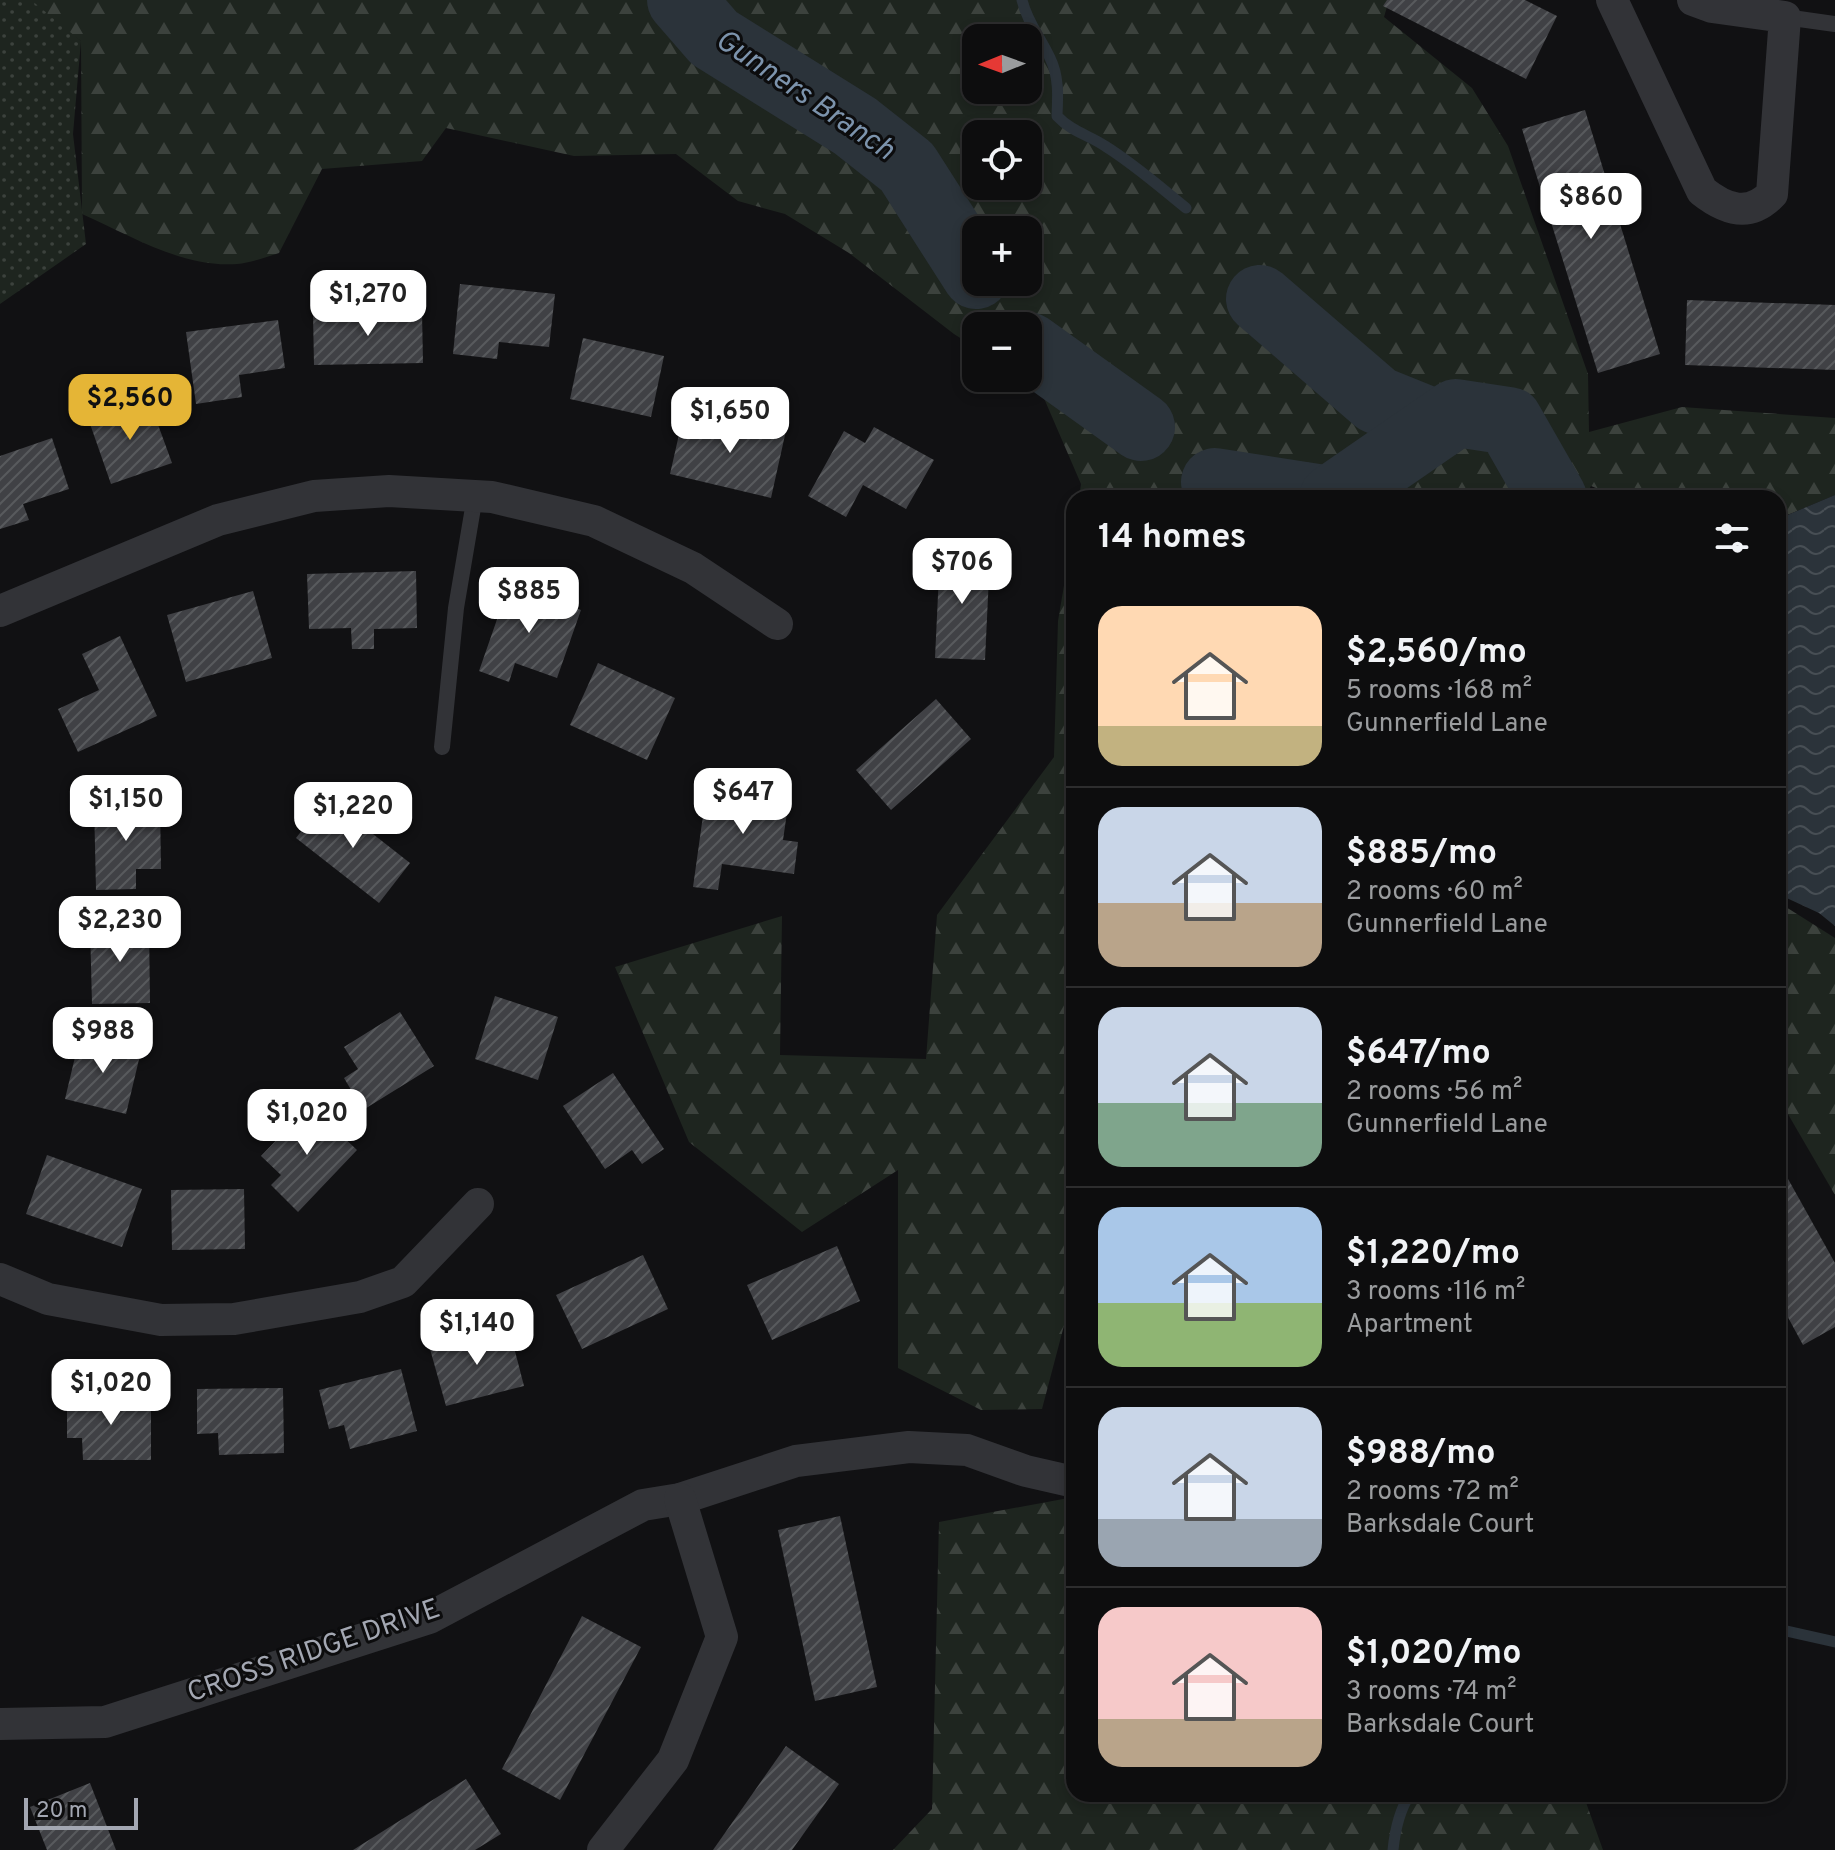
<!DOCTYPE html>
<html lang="en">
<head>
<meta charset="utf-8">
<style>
	:root { --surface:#0d0d0e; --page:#161617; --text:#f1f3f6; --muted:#9a9c9e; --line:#2d2d2e; --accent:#e5b536 }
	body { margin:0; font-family:Overpass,sans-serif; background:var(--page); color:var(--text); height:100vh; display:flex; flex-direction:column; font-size:30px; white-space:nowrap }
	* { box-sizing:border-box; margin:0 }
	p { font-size:26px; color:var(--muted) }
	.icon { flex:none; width:44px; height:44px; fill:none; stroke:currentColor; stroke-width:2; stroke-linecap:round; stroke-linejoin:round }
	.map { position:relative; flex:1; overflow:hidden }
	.drawer { position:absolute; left:1066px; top:490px; width:720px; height:1312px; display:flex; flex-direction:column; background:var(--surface); border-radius:24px; box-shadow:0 4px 12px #0003,0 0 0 2px var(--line) }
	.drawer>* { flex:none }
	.needle { width:52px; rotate:269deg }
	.buttons { position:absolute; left:962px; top:24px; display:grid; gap:16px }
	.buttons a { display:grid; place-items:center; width:80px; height:80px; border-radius:16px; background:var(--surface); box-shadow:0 4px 12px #0003,0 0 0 2px var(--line); font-size:40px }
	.scale { position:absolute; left:24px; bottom:20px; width:114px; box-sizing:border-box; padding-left:8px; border:4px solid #a3a7b2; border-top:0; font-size:22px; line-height:28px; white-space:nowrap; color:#a3a7b2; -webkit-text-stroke:6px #0c0c0d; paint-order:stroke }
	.price { position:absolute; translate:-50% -68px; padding:0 18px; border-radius:16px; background:#fff; color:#222; font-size:26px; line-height:52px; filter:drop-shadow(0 2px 4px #0008) }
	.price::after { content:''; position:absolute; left:50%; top:48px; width:24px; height:18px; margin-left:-12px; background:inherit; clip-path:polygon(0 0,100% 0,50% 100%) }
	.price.active { background:var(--accent); color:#111 }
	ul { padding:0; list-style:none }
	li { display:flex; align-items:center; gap:24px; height:200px; padding:0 32px }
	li+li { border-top:2px solid var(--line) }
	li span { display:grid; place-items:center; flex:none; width:224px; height:160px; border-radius:24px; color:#555 }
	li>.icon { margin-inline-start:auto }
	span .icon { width:96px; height:96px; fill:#fffc; stroke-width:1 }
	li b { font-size:34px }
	h2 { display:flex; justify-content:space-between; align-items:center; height:96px; padding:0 32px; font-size:34px }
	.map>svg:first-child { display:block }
	.forest { fill:url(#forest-firs); fill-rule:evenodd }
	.park { fill:url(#park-dots) }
	.water { fill:url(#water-waves) }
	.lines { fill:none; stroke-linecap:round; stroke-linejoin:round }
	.stream { stroke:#2b333a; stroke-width:11 }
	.river { stroke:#2b333a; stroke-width:68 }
	.building { fill:url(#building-hatch) }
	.lane { stroke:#323337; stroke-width:16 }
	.street { stroke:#323337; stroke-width:32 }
	.labels { text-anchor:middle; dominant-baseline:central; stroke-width:6; stroke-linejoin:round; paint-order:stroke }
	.street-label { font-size:28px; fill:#a3a7b2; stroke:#0c0c0d }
	.water-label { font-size:30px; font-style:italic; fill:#7c93ac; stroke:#0c0c0d }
</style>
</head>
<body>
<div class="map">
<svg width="1835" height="1850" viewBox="0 0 1835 1850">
	<defs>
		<pattern id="forest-firs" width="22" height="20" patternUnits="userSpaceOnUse" patternTransform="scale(2)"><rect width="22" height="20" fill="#1e251f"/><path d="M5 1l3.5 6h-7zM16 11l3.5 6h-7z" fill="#3c423d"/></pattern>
		<pattern id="park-dots" width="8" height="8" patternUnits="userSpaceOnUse" patternTransform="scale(2)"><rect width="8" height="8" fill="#1e251f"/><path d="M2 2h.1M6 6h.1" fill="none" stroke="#3c423d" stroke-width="1.8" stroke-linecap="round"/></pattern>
		<pattern id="water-waves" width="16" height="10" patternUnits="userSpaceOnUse" patternTransform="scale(2)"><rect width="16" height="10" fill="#2b333a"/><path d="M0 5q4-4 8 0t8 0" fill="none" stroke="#474e54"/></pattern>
		<pattern id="building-hatch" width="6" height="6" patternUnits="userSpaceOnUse" patternTransform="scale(2)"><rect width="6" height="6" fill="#404145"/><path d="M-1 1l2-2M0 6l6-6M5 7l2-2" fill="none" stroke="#585a5d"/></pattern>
	</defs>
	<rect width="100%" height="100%" fill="#111113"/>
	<g class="forest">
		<path d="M25,0H1389L1384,17L1472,88L1508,146L1588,374L1589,432L1682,407L1835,418V495L1778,519V498H1621L1591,486L1584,498H1079L1081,484L1040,389L1024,378H1028V326H976V348L954,334L849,253L785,214L738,201L676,154L574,156L446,128L422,161L322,169L279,253C266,257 251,263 237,264C182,268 130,235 82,214L81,41ZM976,38H1028V90H976ZM976,134H1028V186H976ZM976,230H1028V282H976Z"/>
		<polygon points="1074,526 1074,1262 1071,1299 1042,1409 981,1410 898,1368 898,1170 802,1232 689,1142 615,967 782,916 780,1055 926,1059 937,915 1054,757 1058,621"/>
		<polygon points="1778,902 1835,938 1835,1195 1778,1097"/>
		<polygon points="1074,1497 1074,1794 1583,1794 1603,1850 893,1850 932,1809 939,1522"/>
	</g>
	<polygon class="park" points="0,0 31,0 81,41 73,134 86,244 0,304"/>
	<polygon class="water" points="1835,495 1835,926 1819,913 1778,894 1778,519"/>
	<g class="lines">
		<g class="stream">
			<path d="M1022,0C1027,22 1041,38 1050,58C1059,76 1058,96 1057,116C1072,132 1089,135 1105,146C1134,164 1160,187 1186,208"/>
			<polyline points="1778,1629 1835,1642"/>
			<path d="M1393,1850C1395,1830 1399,1811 1410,1794"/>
		</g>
		<g class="river">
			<polyline points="681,0 714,38 855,126 907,167 976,275"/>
			<polyline points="1260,299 1377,400 1439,425"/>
			<polyline points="1028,346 1141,427"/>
			<polyline points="1215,482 1318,498"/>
			<polyline points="1333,498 1456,413 1509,421 1553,498"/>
		</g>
	</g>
	<g class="building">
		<polygon points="1387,0 1525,0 1557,16 1526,79 1383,6"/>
		<polygon points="1585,110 1660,354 1598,373 1522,129"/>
		<polygon points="460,284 555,294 549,347 499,342 497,359 453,354"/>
		<polygon points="1687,300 1835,305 1835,370 1685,365"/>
		<polygon points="422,312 423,363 314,365 313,314"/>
		<polygon points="278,320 285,368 239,375 242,397 196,404 186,332"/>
		<polygon points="583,338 664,356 651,417 570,399"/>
		<polygon points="149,400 172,463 111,484 89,421"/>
		<polygon points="683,417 751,434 755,418 787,426 771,498 670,474"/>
		<polygon points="874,427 934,460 906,509 863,485 846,517 808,496 844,431 865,443"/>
		<polygon points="52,438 69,489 23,504 29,520 0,529 0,456"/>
		<polygon points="940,553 990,555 985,660 935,658"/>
		<polygon points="416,571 417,628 374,629 374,649 352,649 351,628 309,629 307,574"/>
		<polygon points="509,585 581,610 557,678 515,663 509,682 479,671"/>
		<polygon points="253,591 272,658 186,682 167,615"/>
		<polygon points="120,636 157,716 78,752 58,709 99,690 82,654"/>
		<polygon points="598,663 675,698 647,760 570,725"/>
		<polygon points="936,699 971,739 891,810 856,770"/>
		<polygon points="707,787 789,799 783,840 798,842 794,874 722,864 718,890 693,887"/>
		<polygon points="327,798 410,863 379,903 296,838"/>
		<polygon points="160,802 161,869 136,869 136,889 96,890 94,803"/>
		<polygon points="149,925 150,1003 92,1004 90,926"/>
		<polygon points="495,996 558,1017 538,1080 475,1059"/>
		<polygon points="400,1012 434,1066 363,1110 344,1078 358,1069 344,1047"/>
		<polygon points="80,1036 141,1051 126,1114 65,1099"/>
		<polygon points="613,1073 664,1149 642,1164 632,1150 605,1169 563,1106"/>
		<polygon points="310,1105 357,1150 298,1212 271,1185 281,1175 261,1156"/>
		<polygon points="47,1155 142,1189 122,1247 26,1214"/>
		<polygon points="1778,1161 1835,1263 1835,1327 1803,1345 1778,1299"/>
		<polygon points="244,1189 245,1249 172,1250 171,1190"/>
		<polygon points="837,1246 860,1301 772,1340 747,1285"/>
		<polygon points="643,1255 668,1309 582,1349 556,1295"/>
		<polygon points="509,1328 524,1386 446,1406 430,1349"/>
		<polygon points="401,1369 417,1431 350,1449 344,1425 329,1429 319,1390"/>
		<polygon points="283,1388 284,1453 219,1455 218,1433 197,1434 197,1389"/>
		<polygon points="151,1396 151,1460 83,1460 82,1438 67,1438 67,1397"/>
		<polygon points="840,1516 877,1687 815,1701 778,1530"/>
		<polygon points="582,1616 641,1647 560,1800 502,1769"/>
		<polygon points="786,1746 839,1784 792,1850 713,1850"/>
		<polygon points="466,1779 501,1834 475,1850 353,1850"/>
		<polygon points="90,1783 116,1850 47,1850 30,1807"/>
	</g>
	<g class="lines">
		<g class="lane">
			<polyline points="1785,17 1835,24"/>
			<polyline points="442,747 456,608 475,496"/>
		</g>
		<g class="street">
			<path d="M1612,0L1702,191C1726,210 1749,218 1772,194L1785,17L1712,7L1693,0"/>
			<polyline points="0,611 218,520 314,496 389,491 492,497 594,521 693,568 777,624"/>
			<polyline points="0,1279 48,1299 161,1320 234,1319 360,1297 403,1282 478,1204"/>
			<polyline points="0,1724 105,1722 429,1618 643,1505 680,1499 796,1461 909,1447 967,1450 1026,1471 1074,1482"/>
			<polyline points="603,1850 673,1760 722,1637 680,1499"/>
		</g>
	</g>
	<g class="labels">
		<g class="street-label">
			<text transform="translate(314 1652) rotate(-19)">CROSS RIDGE DRIVE</text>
		</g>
		<g class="water-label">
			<text transform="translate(804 96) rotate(34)">Gunners Branch</text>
		</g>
	</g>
</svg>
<div class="buttons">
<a><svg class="needle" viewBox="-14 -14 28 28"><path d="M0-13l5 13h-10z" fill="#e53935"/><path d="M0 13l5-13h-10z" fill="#9a9c9e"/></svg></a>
<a><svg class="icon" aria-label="locate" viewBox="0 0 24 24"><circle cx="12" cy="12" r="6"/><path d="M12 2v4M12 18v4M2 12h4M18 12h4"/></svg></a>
<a>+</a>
<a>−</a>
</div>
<div class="scale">20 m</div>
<b class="price" style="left:1591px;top:241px">$860</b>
<b class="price" style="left:368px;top:338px">$1,270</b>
<b class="price active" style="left:130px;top:442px">$2,560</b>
<b class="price" style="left:730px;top:455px">$1,650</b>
<b class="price" style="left:962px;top:606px">$706</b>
<b class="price" style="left:529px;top:635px">$885</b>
<b class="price" style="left:743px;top:836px">$647</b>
<b class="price" style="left:126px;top:843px">$1,150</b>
<b class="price" style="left:353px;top:850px">$1,220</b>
<b class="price" style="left:120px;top:964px">$2,230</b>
<b class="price" style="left:103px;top:1075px">$988</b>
<b class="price" style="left:307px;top:1157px">$1,020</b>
<b class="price" style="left:477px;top:1367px">$1,140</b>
<b class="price" style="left:111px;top:1427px">$1,020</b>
<section class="drawer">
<h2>14 homes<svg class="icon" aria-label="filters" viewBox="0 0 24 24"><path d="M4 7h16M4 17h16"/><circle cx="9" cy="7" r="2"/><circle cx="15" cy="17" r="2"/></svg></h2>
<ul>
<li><span style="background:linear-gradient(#ffd9b3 75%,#c2b280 0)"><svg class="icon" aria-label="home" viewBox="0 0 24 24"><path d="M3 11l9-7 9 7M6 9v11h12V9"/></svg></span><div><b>$2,560/mo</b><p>5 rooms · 168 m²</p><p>Gunnerfield Lane</p></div></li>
<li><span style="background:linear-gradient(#c9d6e8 60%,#b9a48a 0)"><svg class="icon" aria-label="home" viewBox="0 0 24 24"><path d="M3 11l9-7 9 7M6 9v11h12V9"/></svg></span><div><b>$885/mo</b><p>2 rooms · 60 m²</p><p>Gunnerfield Lane</p></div></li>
<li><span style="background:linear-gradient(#c9d6e8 60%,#7fa58c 0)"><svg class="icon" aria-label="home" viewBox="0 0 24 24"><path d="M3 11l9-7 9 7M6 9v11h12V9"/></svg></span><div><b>$647/mo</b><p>2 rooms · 56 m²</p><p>Gunnerfield Lane</p></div></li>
<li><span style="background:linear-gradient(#a9c7e8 60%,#8fb573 0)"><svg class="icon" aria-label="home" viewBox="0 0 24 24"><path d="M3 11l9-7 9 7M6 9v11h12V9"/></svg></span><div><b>$1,220/mo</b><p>3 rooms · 116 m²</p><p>Apartment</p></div></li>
<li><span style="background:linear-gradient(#c9d6e8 70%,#9aa5b1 0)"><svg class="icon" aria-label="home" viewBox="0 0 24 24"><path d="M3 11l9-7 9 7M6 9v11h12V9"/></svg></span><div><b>$988/mo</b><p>2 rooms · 72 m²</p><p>Barksdale Court</p></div></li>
<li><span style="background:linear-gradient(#f6c9c9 70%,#b9a48a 0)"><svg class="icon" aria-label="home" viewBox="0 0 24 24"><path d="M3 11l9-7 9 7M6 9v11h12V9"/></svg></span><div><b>$1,020/mo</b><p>3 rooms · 74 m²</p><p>Barksdale Court</p></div></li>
</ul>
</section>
</div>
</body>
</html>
